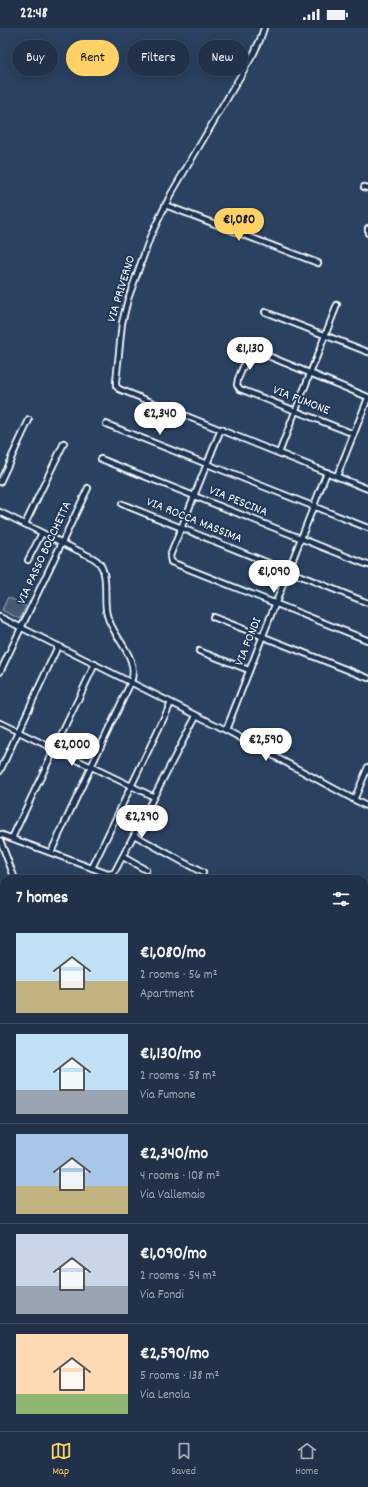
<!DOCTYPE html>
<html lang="en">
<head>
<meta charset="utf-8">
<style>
	:root { --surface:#203149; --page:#283950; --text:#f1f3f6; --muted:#a2a9b4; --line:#3d4c61; --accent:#ffd166 }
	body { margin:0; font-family:Dekko,sans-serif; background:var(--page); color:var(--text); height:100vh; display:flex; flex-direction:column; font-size:15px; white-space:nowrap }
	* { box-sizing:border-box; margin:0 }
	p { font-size:13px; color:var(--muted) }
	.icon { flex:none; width:22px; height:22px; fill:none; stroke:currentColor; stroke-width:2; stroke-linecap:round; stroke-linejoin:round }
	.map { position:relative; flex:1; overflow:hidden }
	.panel { position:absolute; left:0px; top:847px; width:368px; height:556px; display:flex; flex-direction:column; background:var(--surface); border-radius:12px 12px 0 0; box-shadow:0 2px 10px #0003,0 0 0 1px var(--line) }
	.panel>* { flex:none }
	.top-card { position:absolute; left:12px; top:12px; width:344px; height:36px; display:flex; gap:8px }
	.price { position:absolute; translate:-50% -34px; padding:0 9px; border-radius:14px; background:#fff; color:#222; font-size:13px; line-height:26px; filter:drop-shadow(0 1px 2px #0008) }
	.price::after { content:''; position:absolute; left:50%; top:24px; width:12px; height:9px; margin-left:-6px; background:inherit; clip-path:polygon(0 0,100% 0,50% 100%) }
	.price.active { background:var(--accent); color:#111 }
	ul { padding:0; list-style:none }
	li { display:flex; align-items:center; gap:12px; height:100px; padding:0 16px }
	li+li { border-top:1px solid var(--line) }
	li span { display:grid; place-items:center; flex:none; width:112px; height:80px; border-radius:0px; color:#555 }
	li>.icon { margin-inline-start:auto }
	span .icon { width:48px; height:48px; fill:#fffc; stroke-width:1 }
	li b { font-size:17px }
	h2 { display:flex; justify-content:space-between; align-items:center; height:48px; padding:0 16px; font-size:17px }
	.tag { padding:0 14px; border-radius:18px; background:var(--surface); box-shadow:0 2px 10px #0003,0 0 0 1px var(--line); font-size:14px; line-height:36px }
	.tag.active { background:var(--accent); color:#111 }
	.status { display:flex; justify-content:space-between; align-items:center; height:28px; padding:0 20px; background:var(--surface); direction:ltr }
	.status svg { height:11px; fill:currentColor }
	.tabs { display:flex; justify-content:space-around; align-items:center; height:56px; border-top:1px solid var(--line); background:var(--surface); font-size:11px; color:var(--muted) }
	.tabs a { display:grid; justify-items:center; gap:2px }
	.tabs .active { color:var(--accent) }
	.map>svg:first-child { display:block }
	.green { fill:#465975; stroke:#a2acba }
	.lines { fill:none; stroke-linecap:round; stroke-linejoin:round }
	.stream { stroke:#a7b1be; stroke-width:1.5 }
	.minor-casing { stroke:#fff; stroke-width:8 }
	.minor { stroke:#1d3557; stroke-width:4.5 }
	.labels { text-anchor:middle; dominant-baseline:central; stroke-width:3.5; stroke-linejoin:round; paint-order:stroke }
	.street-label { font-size:13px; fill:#fff; stroke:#1d3557 }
</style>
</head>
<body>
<div class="status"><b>22:48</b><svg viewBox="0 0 49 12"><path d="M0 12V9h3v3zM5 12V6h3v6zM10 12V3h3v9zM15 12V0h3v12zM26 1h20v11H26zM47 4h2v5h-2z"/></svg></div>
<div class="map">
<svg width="368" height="1403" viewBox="0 0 368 1403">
	<rect width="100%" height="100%" fill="#2a4161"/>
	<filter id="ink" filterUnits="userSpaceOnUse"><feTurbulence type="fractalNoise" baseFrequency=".025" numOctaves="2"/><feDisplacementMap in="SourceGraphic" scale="8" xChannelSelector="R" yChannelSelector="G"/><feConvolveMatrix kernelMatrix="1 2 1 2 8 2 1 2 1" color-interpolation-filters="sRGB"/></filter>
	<g filter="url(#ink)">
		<g class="green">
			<polygon points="8,569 26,578 20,591 2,582"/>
			<polygon points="368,1298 368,1403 331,1403 332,1399 364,1399 364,1310"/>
		</g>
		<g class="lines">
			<polyline class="stream" points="0,1002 4,1002"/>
			<defs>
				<g id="minor">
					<polyline points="264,0 260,12 254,25 171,166 151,207 128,271 122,295 116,354 116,358 119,361 368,461"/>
					<polyline points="364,159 368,160"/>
					<polyline points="165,177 318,235"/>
					<polyline points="368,200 368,205"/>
					<polyline points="265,284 368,324"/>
					<polyline points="106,396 368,500"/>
					<polyline points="221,401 170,528 171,534 367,612"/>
					<polyline points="354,406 240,361 237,357 238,351 249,325 256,323 368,369"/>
					<polyline points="279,425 337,277"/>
					<polyline points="101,431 368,537"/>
					<polyline points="337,448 368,370"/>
					<polyline points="0,454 29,392"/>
					<polyline points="122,476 368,575"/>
					<path d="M0,484L93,530C112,540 102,569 107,587C113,610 140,629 131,654L51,824"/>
					<polyline points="25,496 64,415"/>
					<polyline points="28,532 42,505"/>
					<polyline points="0,589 226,702 368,779"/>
					<polyline points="213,589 368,650"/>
					<polyline points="199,623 249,642"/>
					<polyline points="0,644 88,460"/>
					<polyline points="0,695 152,768"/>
					<polyline points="226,702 327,444"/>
					<polyline points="0,743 58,618"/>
					<polyline points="354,772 368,739"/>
					<polyline points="0,806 108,846 114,845 196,688"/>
					<polyline points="134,807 203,845"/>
					<polyline points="12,810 95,636"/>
					<polyline points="0,812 15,851"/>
					<polyline points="123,829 146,842"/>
					<polyline points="92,840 171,675"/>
					<polyline points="0,916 4,918"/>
					<polyline points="0,1049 4,1046"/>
					<polyline points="0,1071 4,1076"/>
					<polyline points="0,1108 4,1106"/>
					<polyline points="364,1120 368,1122"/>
					<polyline points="0,1141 4,1138"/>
					<polyline points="364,1177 368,1177"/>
					<polyline points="0,1178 4,1184"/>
					<polyline points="0,1219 4,1217"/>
					<polyline points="0,1257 4,1255"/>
					<polyline points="0,1299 4,1299"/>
					<polyline points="364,1300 368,1289"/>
					<polyline points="0,1330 4,1330"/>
					<polyline points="0,1394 4,1403"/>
					<polyline points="73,1399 73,1403"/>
					<polyline points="102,1399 102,1403"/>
					<polyline points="125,1399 125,1403"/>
					<polyline points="270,1399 271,1403"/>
					<polyline points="152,1400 152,1403"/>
					<polyline points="37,1403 37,1399"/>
					<polyline points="327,1403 328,1399"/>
				</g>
			</defs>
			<use href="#minor" class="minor-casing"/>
			<use href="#minor" class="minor"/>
		</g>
	</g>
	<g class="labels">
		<g class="street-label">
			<text transform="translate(122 261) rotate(-73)">VIA PRIVERNO</text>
			<text transform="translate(301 373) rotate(21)">VIA FUMONE</text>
			<text transform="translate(238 474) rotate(22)">VIA PESCINA</text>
			<text transform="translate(194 493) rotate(22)">VIA ROCCA MASSIMA</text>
			<text transform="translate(45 525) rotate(-65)">VIA PASSO BOCCHETTA</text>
			<text transform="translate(249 614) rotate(-68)">VIA FONDI</text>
		</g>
	</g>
</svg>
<b class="price active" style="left:239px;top:214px">€1,080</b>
<b class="price" style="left:250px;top:343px">€1,130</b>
<b class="price" style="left:160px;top:408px">€2,340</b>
<b class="price" style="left:274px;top:566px">€1,090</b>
<b class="price" style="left:266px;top:734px">€2,590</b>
<b class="price" style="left:72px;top:739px">€2,000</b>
<b class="price" style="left:142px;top:811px">€2,290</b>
<div class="top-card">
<a class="tag">Buy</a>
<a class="tag active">Rent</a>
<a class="tag">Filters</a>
<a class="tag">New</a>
</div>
<section class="panel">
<h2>7 homes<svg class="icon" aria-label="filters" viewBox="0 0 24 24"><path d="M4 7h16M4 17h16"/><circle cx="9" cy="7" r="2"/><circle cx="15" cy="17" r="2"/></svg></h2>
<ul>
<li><span style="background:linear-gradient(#bfe0f5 60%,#c2b280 0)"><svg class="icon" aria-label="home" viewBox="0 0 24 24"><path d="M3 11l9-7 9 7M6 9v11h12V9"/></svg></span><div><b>€1,080/mo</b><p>2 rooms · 56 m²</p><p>Apartment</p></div></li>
<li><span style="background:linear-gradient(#bfe0f5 70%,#9aa5b1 0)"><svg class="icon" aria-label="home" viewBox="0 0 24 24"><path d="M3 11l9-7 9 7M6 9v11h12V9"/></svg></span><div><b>€1,130/mo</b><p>2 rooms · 58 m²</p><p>Via Fumone</p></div></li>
<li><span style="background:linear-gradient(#a9c7e8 65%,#c2b280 0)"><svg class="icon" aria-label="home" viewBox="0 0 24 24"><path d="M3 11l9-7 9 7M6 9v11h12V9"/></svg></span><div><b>€2,340/mo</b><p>4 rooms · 108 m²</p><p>Via Vallemaio</p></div></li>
<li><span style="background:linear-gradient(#c9d6e8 65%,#9aa5b1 0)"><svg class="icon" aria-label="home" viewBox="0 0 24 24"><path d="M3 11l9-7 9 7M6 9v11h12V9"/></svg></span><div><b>€1,090/mo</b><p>2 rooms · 54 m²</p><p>Via Fondi</p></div></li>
<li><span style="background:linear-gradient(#ffd9b3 75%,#8fb573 0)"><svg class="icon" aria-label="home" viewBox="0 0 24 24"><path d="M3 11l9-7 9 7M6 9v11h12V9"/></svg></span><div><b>€2,590/mo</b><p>5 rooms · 138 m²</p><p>Via Lenola</p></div></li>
</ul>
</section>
</div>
<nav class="tabs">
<a class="active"><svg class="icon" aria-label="map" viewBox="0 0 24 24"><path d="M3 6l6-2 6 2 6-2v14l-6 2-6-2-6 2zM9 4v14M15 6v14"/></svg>Map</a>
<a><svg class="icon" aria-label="saved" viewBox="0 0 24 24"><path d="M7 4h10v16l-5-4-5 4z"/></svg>Saved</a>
<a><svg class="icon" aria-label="home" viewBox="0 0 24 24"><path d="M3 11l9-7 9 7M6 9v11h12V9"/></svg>Home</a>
</nav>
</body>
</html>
